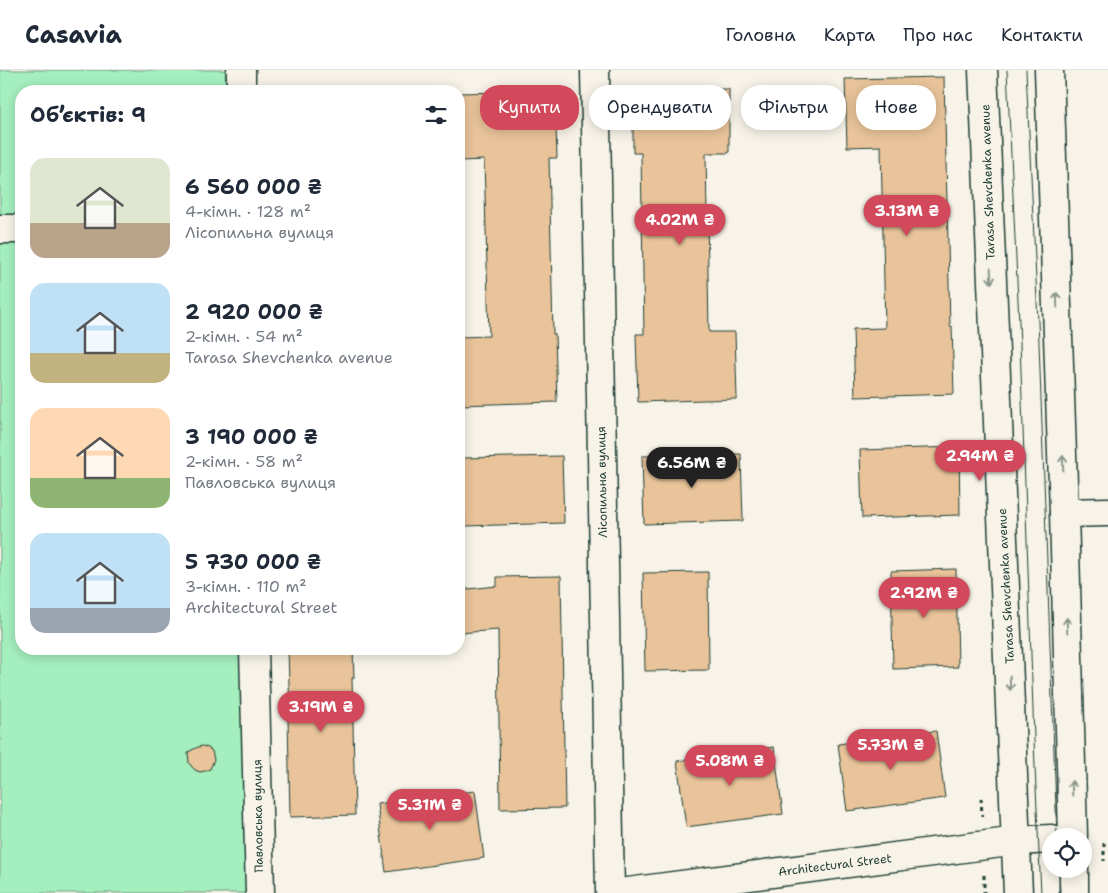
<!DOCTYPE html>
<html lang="uk">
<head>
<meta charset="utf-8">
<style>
	:root { --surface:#fff; --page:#f2f2f3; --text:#1f2937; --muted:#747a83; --line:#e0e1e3; --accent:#d1495b }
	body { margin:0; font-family:"Shantell Sans",sans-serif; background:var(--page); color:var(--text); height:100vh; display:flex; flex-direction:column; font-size:19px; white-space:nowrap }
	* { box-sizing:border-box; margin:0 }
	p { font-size:16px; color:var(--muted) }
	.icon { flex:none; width:28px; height:28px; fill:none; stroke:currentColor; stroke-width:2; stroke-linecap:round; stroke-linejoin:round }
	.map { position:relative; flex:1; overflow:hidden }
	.drawer { position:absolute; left:15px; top:15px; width:450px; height:570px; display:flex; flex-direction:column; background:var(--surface); border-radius:20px; box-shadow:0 2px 12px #0003 }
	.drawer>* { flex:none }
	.guide { position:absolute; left:480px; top:15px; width:475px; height:45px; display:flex; gap:10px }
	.tools { position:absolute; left:1042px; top:758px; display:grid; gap:10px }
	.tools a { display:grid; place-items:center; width:50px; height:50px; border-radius:50%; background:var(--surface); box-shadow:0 2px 12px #0003; font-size:25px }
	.price { position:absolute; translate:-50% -42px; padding:0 11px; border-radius:18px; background:var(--accent); color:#fff; font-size:16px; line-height:32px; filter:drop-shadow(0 1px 2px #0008) }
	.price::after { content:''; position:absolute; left:50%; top:30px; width:15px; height:11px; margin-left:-8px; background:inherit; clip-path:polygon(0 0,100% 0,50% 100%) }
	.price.active { background:#222; color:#fff }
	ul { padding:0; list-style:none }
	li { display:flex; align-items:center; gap:15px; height:125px; padding:0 15px }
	li span { display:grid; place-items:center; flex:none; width:140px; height:100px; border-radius:15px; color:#555 }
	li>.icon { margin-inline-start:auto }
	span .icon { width:60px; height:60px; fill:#fffc; stroke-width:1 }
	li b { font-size:21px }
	h2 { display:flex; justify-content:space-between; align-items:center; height:60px; padding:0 15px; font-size:21px }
	.pill { padding:0 18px; border-radius:20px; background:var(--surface); box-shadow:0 2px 12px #0003; font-size:18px; line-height:45px }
	.pill.active { background:var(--accent); color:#fff }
	header { display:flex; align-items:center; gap:30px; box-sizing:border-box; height:70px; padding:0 25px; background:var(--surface); border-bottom:1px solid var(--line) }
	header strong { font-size:24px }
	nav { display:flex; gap:28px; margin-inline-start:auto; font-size:18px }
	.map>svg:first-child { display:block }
	.green { fill:#a5efbe; stroke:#629679 }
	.building { fill:#e9c49a; stroke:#1f3d34 }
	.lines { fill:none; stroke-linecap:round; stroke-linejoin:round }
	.minor-casing { stroke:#1f3d34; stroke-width:31 }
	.major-casing { stroke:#1f3d34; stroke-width:31 }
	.path { stroke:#1f3d34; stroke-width:3; stroke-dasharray:4 4; stroke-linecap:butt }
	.minor { stroke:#f7f3e8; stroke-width:28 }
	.major { stroke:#f7f3e8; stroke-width:28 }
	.tram { stroke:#1f3d34; stroke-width:1 }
	.oneway { stroke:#8b988e }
	.labels { text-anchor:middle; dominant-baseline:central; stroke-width:4; stroke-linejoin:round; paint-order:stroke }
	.street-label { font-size:12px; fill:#1f3d34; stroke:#f7f3e8 }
</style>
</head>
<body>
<header>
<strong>Casavia</strong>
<nav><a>Головна</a><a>Карта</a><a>Про нас</a><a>Контакти</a></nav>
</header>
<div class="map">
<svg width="1108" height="823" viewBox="0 0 1108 823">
	<rect width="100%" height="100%" fill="#f7f3e8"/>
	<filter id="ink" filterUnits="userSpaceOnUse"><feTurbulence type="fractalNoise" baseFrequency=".02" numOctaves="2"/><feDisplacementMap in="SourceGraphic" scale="10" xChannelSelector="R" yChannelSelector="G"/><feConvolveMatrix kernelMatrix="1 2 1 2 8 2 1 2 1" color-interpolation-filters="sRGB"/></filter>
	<g filter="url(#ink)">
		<polygon class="green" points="0,0 225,0 226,21 21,21 21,579 240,579 246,823 0,823"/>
		<g class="building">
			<polygon points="944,7 950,256 952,256 954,324 855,327 853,259 885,258 881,76 847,77 845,9"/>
			<polygon points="633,19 729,19 729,83 706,83 709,262 735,262 737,329 638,332 636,264 644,264 641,83 633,83"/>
			<polygon points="555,21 557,88 549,88 553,264 555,264 557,332 459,335 459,267 489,266 484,90 459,91 459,23"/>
			<polygon points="959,377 960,445 862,448 860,380"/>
			<polygon points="741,384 743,451 644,454 642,386"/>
			<polygon points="562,386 564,453 465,456 463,388"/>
			<polygon points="956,499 958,597 893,599 891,501"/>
			<polygon points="708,502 709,600 645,601 643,503"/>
			<polygon points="561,506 565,738 500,739 498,560 459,563 459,520 497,516 497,507"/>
			<polygon points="288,579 353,579 354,608 352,608 355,745 290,747 288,648 290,648"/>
			<polygon points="936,661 945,728 847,741 838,674"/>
			<polygon points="203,676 208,678 212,681 214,690 210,699 205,701 200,702 195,700 192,697 189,693 188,682 198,677"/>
			<polygon points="774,677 783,744 686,757 677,691"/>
			<polygon points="475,721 484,788 386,802 377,734"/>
		</g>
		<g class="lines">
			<defs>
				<g id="minor">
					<polyline points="241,0 241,21"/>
					<polyline points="595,0 610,823"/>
					<polyline points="0,159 21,159"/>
					<polyline points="1064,443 1108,442"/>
					<polyline points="254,579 260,823"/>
					<polyline points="620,823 1017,771 1051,769"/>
				</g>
				<g id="major">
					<polyline points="983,0 1018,823"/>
					<polyline points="1049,0 1064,443 1073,766"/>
					<polyline points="1074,799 1074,823"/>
				</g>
			</defs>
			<use href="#minor" class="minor-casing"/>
			<use href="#major" class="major-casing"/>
			<g class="path">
				<polyline points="981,728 982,746"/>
				<polyline points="1104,773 1104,791"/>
				<polyline points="984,805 984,823"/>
			</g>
			<use href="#minor" class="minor"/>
			<use href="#major" class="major"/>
			<g class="tram">
				<polyline points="1007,0 1020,273 1035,697 1041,823"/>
				<polyline points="1026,0 1039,273 1057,766"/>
				<polyline points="1059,799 1060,823"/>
			</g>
		</g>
		<defs><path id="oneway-shaft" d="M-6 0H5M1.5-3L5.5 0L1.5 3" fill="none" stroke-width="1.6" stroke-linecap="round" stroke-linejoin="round" transform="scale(1.25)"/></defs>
		<g class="oneway">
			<use href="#oneway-shaft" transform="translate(991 206) rotate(87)"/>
			<use href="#oneway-shaft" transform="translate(1057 230) rotate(-92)"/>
			<use href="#oneway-shaft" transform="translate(1063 393) rotate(-92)"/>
			<use href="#oneway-shaft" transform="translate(1067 555) rotate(-92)"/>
			<use href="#oneway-shaft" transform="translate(1010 613) rotate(88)"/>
			<use href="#oneway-shaft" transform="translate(1072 718) rotate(-92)"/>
		</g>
	</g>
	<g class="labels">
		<g class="street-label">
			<text transform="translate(988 112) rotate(-92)">Tarasa Shevchenka avenue</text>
			<text transform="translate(602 412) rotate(-91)">Лісопильна вулиця</text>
			<text transform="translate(1006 516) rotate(-93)">Tarasa Shevchenka avenue</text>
			<text transform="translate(258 746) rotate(-91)">Павловська вулиця</text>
			<text transform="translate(835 795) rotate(-7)">Architectural Street</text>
		</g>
	</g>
</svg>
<div class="tools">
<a><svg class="icon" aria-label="locate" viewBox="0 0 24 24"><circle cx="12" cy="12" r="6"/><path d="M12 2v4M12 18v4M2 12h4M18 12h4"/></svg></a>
</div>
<b class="price" style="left:907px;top:167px">3.13M ₴</b>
<b class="price" style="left:680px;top:176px">4.02M ₴</b>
<b class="price" style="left:980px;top:412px">2.94M ₴</b>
<b class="price active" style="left:692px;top:419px">6.56M ₴</b>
<b class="price" style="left:924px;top:549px">2.92M ₴</b>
<b class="price" style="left:321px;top:663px">3.19M ₴</b>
<b class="price" style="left:891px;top:701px">5.73M ₴</b>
<b class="price" style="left:730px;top:717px">5.08M ₴</b>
<b class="price" style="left:430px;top:761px">5.31M ₴</b>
<div class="guide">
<a class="pill active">Купити</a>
<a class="pill">Орендувати</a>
<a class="pill">Фільтри</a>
<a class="pill">Нове</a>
</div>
<section class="drawer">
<h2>Об’єктів: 9<svg class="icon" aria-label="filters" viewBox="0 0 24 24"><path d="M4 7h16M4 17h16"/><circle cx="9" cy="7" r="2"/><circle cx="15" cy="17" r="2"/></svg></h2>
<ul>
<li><span style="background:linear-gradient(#dfe7d0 65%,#b9a48a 0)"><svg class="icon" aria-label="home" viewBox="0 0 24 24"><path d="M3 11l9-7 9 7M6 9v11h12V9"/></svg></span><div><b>6 560 000 ₴</b><p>4-кімн. · 128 m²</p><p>Лісопильна вулиця</p></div></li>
<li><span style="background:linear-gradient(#bfe0f5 70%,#c2b280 0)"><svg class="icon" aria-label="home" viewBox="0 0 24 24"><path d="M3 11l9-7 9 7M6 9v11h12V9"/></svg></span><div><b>2 920 000 ₴</b><p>2-кімн. · 54 m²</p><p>Tarasa Shevchenka avenue</p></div></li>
<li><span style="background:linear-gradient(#ffd9b3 70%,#8fb573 0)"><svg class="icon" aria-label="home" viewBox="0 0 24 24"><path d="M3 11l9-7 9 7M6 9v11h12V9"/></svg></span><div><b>3 190 000 ₴</b><p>2-кімн. · 58 m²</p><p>Павловська вулиця</p></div></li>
<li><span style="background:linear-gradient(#bfe0f5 75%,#9aa5b1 0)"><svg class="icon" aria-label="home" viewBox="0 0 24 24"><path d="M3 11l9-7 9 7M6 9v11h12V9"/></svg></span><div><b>5 730 000 ₴</b><p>3-кімн. · 110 m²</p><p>Architectural Street</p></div></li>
</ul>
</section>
</div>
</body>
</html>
